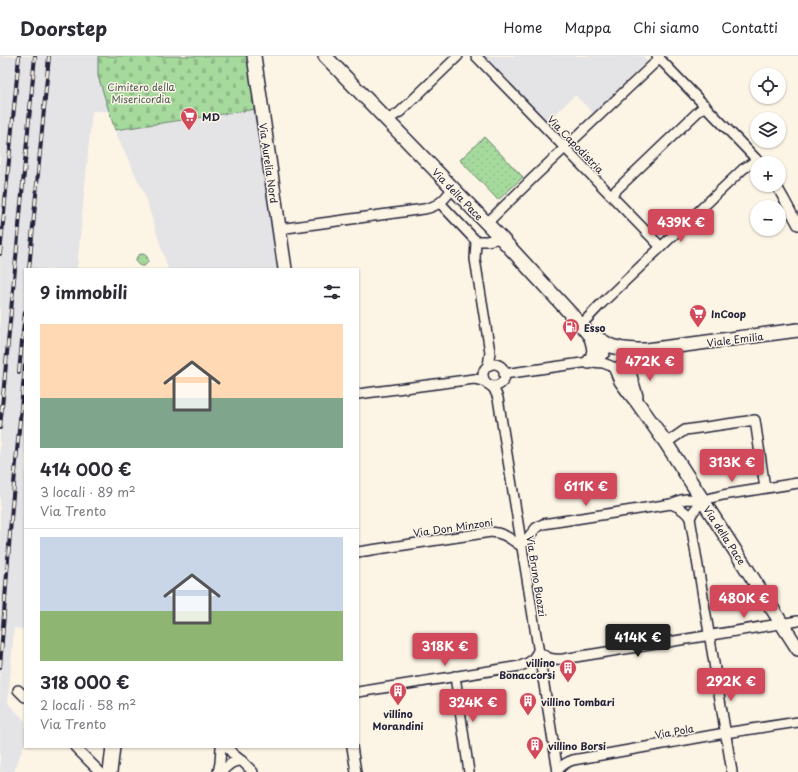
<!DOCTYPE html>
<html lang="it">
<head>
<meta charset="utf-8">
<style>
	:root { --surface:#fff; --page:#f7f7f7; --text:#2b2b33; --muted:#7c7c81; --line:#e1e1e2; --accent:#d1495b }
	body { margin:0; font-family:"Playpen Sans",sans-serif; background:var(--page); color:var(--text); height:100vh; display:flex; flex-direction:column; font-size:15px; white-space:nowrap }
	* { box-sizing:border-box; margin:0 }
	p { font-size:13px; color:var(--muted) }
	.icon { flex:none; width:22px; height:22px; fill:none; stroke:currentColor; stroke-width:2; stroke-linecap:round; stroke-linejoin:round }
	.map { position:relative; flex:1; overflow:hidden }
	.side { position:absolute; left:24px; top:212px; width:335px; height:480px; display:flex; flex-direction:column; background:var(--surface); border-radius:0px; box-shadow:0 1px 3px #0004 }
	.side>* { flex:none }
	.buttons { position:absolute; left:750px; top:12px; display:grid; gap:8px }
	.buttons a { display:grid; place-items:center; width:36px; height:36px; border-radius:50%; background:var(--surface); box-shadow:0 1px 3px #0004; font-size:20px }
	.price { position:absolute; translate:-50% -34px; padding:0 9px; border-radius:4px; background:var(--accent); color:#fff; font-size:13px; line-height:26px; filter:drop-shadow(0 1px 2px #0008) }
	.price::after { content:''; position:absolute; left:50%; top:24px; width:12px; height:9px; margin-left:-6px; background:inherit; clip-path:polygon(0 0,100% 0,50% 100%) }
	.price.current { background:#222; color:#fff }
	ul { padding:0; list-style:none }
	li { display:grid; align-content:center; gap:8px; height:212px; padding:0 16px }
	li+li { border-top:1px solid var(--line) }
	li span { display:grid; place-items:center; height:124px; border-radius:0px; color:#555 }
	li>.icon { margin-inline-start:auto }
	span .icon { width:72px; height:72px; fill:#fffc; stroke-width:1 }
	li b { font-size:17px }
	h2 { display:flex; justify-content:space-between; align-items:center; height:48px; padding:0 16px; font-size:17px }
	header { display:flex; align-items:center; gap:24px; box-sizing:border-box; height:56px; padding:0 20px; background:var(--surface); border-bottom:1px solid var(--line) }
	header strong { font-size:19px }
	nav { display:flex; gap:22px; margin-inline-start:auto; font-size:14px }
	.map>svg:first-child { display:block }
	.built { fill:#e4e3e6 }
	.grass { fill:url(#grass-dots); stroke:#647e6c }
	.cemetery { fill:url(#cemetery-stones); stroke:#647e6c }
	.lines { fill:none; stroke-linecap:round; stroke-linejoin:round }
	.street-casing { stroke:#22223b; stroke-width:12 }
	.secondary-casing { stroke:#22223b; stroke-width:16 }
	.street { stroke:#fcf5e5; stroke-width:9 }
	.secondary { stroke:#fcf5e5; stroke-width:13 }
	.rail-casing { stroke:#22223b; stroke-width:4 }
	.rail { stroke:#fcf5e5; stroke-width:2.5; stroke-dasharray:8; stroke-linecap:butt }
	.labels { text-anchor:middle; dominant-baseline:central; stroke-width:3; stroke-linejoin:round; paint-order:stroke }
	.park-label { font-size:10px; fill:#4a5958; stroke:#fcf5e5 }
	.poi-label { font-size:10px; font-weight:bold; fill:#22223b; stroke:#fcf5e5; text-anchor:start }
	.street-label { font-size:10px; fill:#22223b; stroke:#fcf5e5 }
</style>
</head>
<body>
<header>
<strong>Doorstep</strong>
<nav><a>Home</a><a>Mappa</a><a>Chi siamo</a><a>Contatti</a></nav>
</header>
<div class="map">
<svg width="798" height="716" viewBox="0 0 798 716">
	<defs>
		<pattern id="grass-dots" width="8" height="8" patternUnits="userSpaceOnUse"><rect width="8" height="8" fill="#a6da9d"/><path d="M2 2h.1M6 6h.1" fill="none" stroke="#8fbb88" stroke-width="1.8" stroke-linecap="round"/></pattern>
		<pattern id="cemetery-stones" width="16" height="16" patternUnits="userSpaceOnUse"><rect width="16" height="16" fill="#a6da9d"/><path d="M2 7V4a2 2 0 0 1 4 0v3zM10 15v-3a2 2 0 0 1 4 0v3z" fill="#8fbb88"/></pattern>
	</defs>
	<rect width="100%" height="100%" fill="#fcf5e5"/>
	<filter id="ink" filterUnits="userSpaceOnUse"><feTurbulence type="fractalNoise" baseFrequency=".025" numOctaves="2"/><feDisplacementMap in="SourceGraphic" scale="8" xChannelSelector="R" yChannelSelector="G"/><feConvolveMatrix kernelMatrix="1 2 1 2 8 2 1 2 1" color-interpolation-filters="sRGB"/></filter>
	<g filter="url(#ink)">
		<g class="built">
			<polygon points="0,0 98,0 98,20 109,55 92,55 77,213 25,213 25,573 14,572 8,647 25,665 25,686 14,716 0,716"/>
			<polygon points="484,0 643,0 647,5 593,57 575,39 547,66"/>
			<polygon points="256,53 278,213 168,213 144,137 115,75"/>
		</g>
		<g class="grass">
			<polygon points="484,81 523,121 498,144 460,104"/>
			<circle cx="142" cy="204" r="6"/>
		</g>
		<polygon class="cemetery" points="98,0 248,0 256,53 115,74 98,20"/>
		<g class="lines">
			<defs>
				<g id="street">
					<polyline points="476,0 661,191"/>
					<polyline points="657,0 760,107"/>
					<polyline points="387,64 400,56 458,0"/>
					<polyline points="776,129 784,143 798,169"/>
					<polyline points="611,139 705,49"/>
					<polyline points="440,147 476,185 475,203 490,296 488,310"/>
					<polyline points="487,167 533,122 660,2"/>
					<path d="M279,173L424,153C439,150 444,144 453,132"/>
					<polyline points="476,185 487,185 501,182"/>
					<polyline points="581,269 601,248 743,113 757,104"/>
					<polyline points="591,306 603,307 611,310"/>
					<circle cx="494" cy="319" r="11"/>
					<polyline points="504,318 589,306 600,302 603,297"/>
					<polyline points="491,330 494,333 498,342 558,716"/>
					<polyline points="358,338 474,323 480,324 485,326"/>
					<polyline points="666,387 685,374 755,364 765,432"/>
					<path d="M671,448C679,451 686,455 690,462L732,716"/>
					<polyline points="690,462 693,456 703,444"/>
					<path d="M358,496L491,476C505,477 510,483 521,490L536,472L543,468L671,448L681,444L687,443L703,444L723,439L798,427"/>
					<path d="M538,595C546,602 552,604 563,603L798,565"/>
					<polyline points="455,620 469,716"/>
					<polyline points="18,634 25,641"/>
					<path d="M358,636L520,610C530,607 533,604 538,595"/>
					<polyline points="75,691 100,716"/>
					<polyline points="227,691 233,698 242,705 253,716"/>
					<polyline points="352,691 356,716"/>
					<path d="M558,714C562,709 567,706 573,704L725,677L798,666"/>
					<polyline points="218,716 220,707 221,691"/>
					<path d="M221,716C229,709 231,705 242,705"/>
				</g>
				<g id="secondary">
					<polyline points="254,0 285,213"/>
					<path d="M325,0L501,182L581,269C589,278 595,287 603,296"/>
					<polyline points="595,281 611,290 627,294 633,300 634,305 630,315 630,320 636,340"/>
					<polyline points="624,293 636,294 647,294 798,274"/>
					<path d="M589,306C596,298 594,291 591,282"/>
					<polyline points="634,308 645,303 663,300"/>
					<polyline points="616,313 621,325 629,336 637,346 666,387 798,593"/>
					<polyline points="110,716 113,691"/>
				</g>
			</defs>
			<use href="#street" class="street-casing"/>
			<use href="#secondary" class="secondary-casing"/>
			<use href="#street" class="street"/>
			<use href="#secondary" class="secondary"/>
			<defs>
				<g id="rail">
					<polyline points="0,198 19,0"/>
					<polyline points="29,213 49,0"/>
					<polyline points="19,316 25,256"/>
					<polyline points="0,372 35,0"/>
					<polyline points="0,611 12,450 25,309"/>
				</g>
			</defs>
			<use href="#rail" class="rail-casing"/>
			<use href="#rail" class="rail"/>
		</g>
	</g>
	<defs>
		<symbol id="supermarket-pin" viewBox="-11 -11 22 30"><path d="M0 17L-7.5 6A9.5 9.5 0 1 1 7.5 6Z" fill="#d1495b" stroke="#fcf5e5"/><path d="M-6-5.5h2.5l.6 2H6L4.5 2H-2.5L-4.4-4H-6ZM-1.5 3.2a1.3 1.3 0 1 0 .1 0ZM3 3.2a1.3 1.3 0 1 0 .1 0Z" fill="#fff"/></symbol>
		<symbol id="fuel-pin" viewBox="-11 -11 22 30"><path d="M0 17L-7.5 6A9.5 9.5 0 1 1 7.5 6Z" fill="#d1495b" stroke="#fcf5e5"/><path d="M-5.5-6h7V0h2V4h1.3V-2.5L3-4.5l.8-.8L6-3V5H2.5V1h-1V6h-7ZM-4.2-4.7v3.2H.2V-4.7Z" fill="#fff"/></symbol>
		<symbol id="building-pin" viewBox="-11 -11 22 30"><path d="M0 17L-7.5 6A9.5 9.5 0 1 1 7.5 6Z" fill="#d1495b" stroke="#fcf5e5"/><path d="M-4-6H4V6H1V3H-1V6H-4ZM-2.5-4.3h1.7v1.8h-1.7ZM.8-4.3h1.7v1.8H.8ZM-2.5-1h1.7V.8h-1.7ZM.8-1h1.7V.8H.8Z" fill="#fff"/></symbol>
	</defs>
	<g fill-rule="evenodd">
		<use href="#supermarket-pin" x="179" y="50" width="20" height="27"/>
		<use href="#supermarket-pin" x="688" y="247" width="20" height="27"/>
		<use href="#fuel-pin" x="561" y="261" width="20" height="27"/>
		<use href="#building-pin" x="558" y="602" width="20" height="27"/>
		<use href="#building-pin" x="388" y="625" width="20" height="27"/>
		<use href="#building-pin" x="518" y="635" width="20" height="27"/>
		<use href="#building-pin" x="525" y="679" width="20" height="27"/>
	</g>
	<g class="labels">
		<g class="park-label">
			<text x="141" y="30">Cimitero della<tspan x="141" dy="12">Misericordia</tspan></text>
		</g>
		<g class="poi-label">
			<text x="202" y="60">MD</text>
			<text x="711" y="257">InCoop</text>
			<text x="584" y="271">Esso</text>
			<text x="555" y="606" text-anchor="end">villino<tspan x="555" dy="12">Bonaccorsi</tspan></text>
			<text x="541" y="645">villino Tombari</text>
			<text x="398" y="657" text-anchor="middle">villino<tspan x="398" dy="12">Morandini</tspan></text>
			<text x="548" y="689">villino Borsi</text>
		</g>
		<g class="street-label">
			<text transform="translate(576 88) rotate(46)">Via Capodistria</text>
			<text transform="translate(269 107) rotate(82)">Via Aurelia Nord</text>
			<text transform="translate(458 138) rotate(46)">Via della Pace</text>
			<text transform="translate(735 283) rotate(-7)">Viale Emilia</text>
			<text transform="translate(453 471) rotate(-8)">Via Don Minzoni</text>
			<text transform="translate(725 479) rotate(57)">Via della Pace</text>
			<text transform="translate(537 520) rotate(81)">Via Bruno Buozzi</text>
			<text transform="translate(674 675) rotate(-10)">Via Pola</text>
		</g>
	</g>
</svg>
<div class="buttons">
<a><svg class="icon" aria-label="locate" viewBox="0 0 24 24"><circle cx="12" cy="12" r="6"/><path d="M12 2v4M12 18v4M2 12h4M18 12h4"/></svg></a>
<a><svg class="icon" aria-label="layers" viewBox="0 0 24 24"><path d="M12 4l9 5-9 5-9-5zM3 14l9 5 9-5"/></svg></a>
<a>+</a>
<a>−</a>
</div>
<b class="price" style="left:681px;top:187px">439K €</b>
<b class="price" style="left:650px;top:326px">472K €</b>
<b class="price" style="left:732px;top:427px">313K €</b>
<b class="price" style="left:586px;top:451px">611K €</b>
<b class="price" style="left:744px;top:563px">480K €</b>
<b class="price current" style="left:638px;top:602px">414K €</b>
<b class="price" style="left:445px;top:611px">318K €</b>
<b class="price" style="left:731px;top:646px">292K €</b>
<b class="price" style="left:473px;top:667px">324K €</b>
<section class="side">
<h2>9 immobili<svg class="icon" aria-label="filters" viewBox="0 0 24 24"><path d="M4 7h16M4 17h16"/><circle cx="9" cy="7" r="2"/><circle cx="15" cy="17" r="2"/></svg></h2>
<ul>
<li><span style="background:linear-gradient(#ffd9b3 60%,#7fa58c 0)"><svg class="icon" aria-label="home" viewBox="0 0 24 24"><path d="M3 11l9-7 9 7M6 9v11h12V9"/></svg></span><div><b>414 000 €</b><p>3 locali · 89 m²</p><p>Via Trento</p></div></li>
<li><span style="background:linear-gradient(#c9d6e8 60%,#8fb573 0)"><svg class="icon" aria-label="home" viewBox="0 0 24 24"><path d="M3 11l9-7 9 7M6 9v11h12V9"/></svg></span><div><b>318 000 €</b><p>2 locali · 58 m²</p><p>Via Trento</p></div></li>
</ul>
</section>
</div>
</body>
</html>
